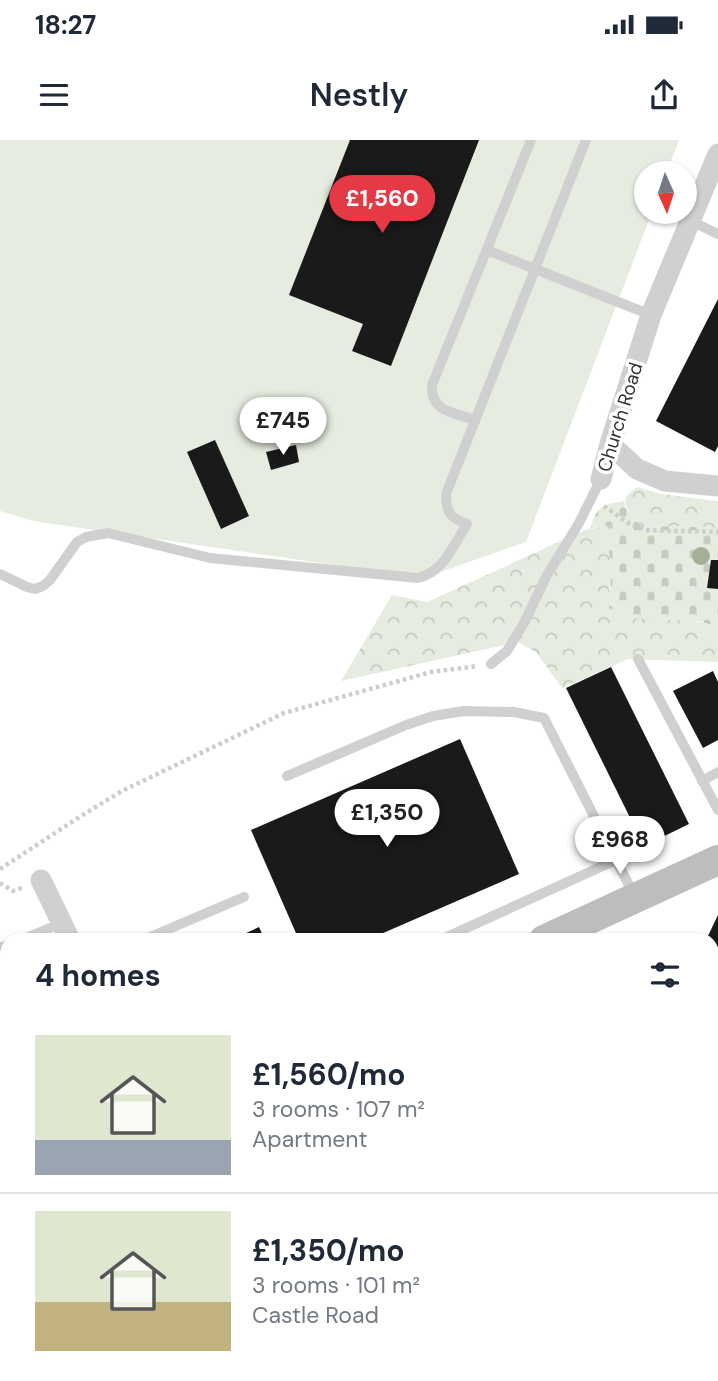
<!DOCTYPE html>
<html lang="en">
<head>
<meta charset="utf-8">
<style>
	:root { --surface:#fff; --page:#f6f6f7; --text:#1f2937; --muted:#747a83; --line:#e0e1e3; --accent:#e63946 }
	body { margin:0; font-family:"DM Sans",sans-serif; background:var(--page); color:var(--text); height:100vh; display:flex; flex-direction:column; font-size:26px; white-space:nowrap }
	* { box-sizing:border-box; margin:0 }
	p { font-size:23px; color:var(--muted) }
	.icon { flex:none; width:38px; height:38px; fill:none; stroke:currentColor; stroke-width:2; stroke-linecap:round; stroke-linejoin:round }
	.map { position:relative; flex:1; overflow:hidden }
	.drawer { position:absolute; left:0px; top:793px; width:719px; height:450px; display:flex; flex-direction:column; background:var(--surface); border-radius:21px 21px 0 0; box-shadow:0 2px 5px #0004 }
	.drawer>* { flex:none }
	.needle { width:46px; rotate:177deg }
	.fabs { position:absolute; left:634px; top:21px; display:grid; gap:14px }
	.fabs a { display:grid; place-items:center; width:63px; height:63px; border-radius:50%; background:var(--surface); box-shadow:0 2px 5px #0004; font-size:35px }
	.price { position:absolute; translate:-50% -60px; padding:0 16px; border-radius:24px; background:#fff; color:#222; font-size:23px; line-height:46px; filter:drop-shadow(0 2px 4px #0008) }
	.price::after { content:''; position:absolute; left:50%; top:42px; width:21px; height:16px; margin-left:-10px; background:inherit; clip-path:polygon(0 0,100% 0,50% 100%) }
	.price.selected { background:var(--accent); color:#fff }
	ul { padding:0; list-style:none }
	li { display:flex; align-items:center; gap:21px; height:175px; padding:0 35px }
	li+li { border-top:2px solid var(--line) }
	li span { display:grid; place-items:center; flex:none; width:196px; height:140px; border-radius:0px; color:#555 }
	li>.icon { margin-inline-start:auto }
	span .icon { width:84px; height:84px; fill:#fffc; stroke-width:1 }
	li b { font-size:30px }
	h2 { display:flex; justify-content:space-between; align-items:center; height:84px; padding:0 35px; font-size:30px }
	.status { display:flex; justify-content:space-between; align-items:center; height:49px; padding:0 35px; background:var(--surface); direction:ltr }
	.status svg { height:19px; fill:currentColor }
	header { display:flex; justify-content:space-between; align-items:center; height:91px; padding:0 35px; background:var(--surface); font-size:32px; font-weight:600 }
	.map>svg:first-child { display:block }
	.green { fill:#e6ecdf }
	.forest { fill:url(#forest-crowns) }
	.cemetery { fill:url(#cemetery-stones) }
	.building { fill:#1a1a1a }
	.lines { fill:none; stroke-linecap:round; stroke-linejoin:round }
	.path { stroke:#cdcdcd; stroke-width:4.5; stroke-dasharray:3.5 3.5; stroke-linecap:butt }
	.service { stroke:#d0d0d0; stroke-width:10 }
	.minor { stroke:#d0d0d0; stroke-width:21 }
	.secondary { stroke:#bdbdbd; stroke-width:30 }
	.tree { fill:#a2b095 }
	.labels { text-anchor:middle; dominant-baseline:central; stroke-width:7; stroke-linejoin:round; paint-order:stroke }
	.street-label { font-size:19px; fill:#333; stroke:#fff }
</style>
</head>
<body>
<div class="status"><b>18:27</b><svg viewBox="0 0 49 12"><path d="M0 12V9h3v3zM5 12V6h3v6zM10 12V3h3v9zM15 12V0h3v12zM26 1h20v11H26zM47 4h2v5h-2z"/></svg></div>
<header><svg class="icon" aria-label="menu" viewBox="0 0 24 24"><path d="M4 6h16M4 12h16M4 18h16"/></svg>Nestly<svg class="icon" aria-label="share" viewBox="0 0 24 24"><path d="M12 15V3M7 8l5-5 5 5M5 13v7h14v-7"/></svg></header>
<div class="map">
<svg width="718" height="1241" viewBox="0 0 718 1241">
	<defs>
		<pattern id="forest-crowns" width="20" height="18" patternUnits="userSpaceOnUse" patternTransform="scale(1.75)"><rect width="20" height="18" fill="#e6ecdf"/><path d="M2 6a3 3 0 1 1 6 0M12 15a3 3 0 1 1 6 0" fill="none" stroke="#c6cbc0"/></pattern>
		<pattern id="cemetery-stones" width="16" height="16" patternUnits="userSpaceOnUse" patternTransform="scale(1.75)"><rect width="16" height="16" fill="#e6ecdf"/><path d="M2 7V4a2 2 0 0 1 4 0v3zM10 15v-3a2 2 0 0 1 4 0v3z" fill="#c6cbc0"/></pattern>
	</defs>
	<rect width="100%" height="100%" fill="#fff"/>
	<polygon class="green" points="0,0 679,0 666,33 646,33 646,72 652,72 526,402 423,438 33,381 0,371"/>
	<g class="forest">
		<path d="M638,347L661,354L718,361V388L670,386L642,387C630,372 613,360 638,347Z"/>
		<polygon points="606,386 622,392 609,411 611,434 609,450 647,479 688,480 718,486 718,522 628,519 562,548 536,512 518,502 341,541 392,455 427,462 585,390"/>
	</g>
	<path class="cemetery" d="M624,361L625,367L642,387L670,386L718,388V486C707,484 696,480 685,480C658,478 632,484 609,468L611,434L609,411L621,392L606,386L590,389C596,367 603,364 624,361Z"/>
	<g class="building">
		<polygon points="350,0 479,0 391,226 352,211 363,184 289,155"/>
		<polygon points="718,159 718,306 715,312 656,281"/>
		<polygon points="215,300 249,376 221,389 187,312"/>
		<polygon points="296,305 299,322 271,330 266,312"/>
		<polygon points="711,420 718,420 718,449 707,448"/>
		<polygon points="611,527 689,684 644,706 566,548"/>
		<polygon points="713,531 718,542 718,600 703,608 673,551"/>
		<polygon points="460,599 519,734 367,800 299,800 251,690"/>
		<polygon points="718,775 718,811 712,808 712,800 706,800"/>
		<polygon points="259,787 265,800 231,800"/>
		<polygon points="0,913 7,918 7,968 0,977"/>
		<polygon points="312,1236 563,1236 576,1241 309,1241"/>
	</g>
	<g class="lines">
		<g class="path">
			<polyline points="604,366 631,385 646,390 718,392"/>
			<polyline points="0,729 81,676 122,651 284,573 431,532 478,526"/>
			<polyline points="0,743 13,751 24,747"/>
		</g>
		<g class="service">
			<polyline points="691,81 718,94"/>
			<polyline points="487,110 651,175"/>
			<path d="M475,280C455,273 430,272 432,245L531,0"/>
			<path d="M0,434L27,447L35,449L43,446L50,440L77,402L86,397L108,393L210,418L418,438C444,432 454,404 467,384C450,378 446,372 446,354L586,0"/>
			<polyline points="638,519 718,670"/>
			<polyline points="491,524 507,511 524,483 546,437 579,383 601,339"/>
			<polyline points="287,636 406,585 433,576 464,571 514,572 544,578 635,757"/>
			<polyline points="702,641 718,632"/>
			<polyline points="21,800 62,783"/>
			<polyline points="143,800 244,757"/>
			<polyline points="440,800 616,720"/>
			<polyline points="0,808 7,805"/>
			<polyline points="0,860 7,867"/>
			<polyline points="0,1045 7,1040"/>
			<polyline points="0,1157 7,1145"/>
			<polyline points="148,1236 163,1241"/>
		</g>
		<g class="minor">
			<polyline points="610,304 637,329 665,341 718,346"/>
			<polyline points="601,339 610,304 651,175 718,14"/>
			<polyline points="41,740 70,800"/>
			<polyline points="712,1225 718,1227"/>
		</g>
		<g class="secondary">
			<polyline points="544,800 718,720"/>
			<polyline points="33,1241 36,1236"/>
		</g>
	</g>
	<circle class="tree" cx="701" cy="416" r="9"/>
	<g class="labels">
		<g class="street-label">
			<text transform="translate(620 277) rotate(-73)">Church Road</text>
		</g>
	</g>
</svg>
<div class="fabs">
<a><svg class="needle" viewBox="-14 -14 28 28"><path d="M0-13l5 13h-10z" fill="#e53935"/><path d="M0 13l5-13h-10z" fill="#747a83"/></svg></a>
</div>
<b class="price selected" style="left:382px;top:95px">£1,560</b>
<b class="price" style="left:283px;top:317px">£745</b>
<b class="price" style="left:387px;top:709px">£1,350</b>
<b class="price" style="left:620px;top:736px">£968</b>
<section class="drawer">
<h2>4 homes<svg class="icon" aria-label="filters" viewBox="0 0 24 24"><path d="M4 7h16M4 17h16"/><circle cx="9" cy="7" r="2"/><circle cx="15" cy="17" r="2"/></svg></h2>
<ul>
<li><span style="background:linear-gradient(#dfe7d0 75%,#9aa5b1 0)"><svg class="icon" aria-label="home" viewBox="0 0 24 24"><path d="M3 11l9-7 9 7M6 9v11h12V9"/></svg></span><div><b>£1,560/mo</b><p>3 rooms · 107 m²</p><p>Apartment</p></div></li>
<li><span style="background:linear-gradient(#dfe7d0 65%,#c2b280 0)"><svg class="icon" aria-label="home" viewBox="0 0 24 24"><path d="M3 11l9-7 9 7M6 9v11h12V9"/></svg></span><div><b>£1,350/mo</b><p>3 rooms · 101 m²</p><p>Castle Road</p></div></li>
</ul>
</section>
</div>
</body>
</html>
